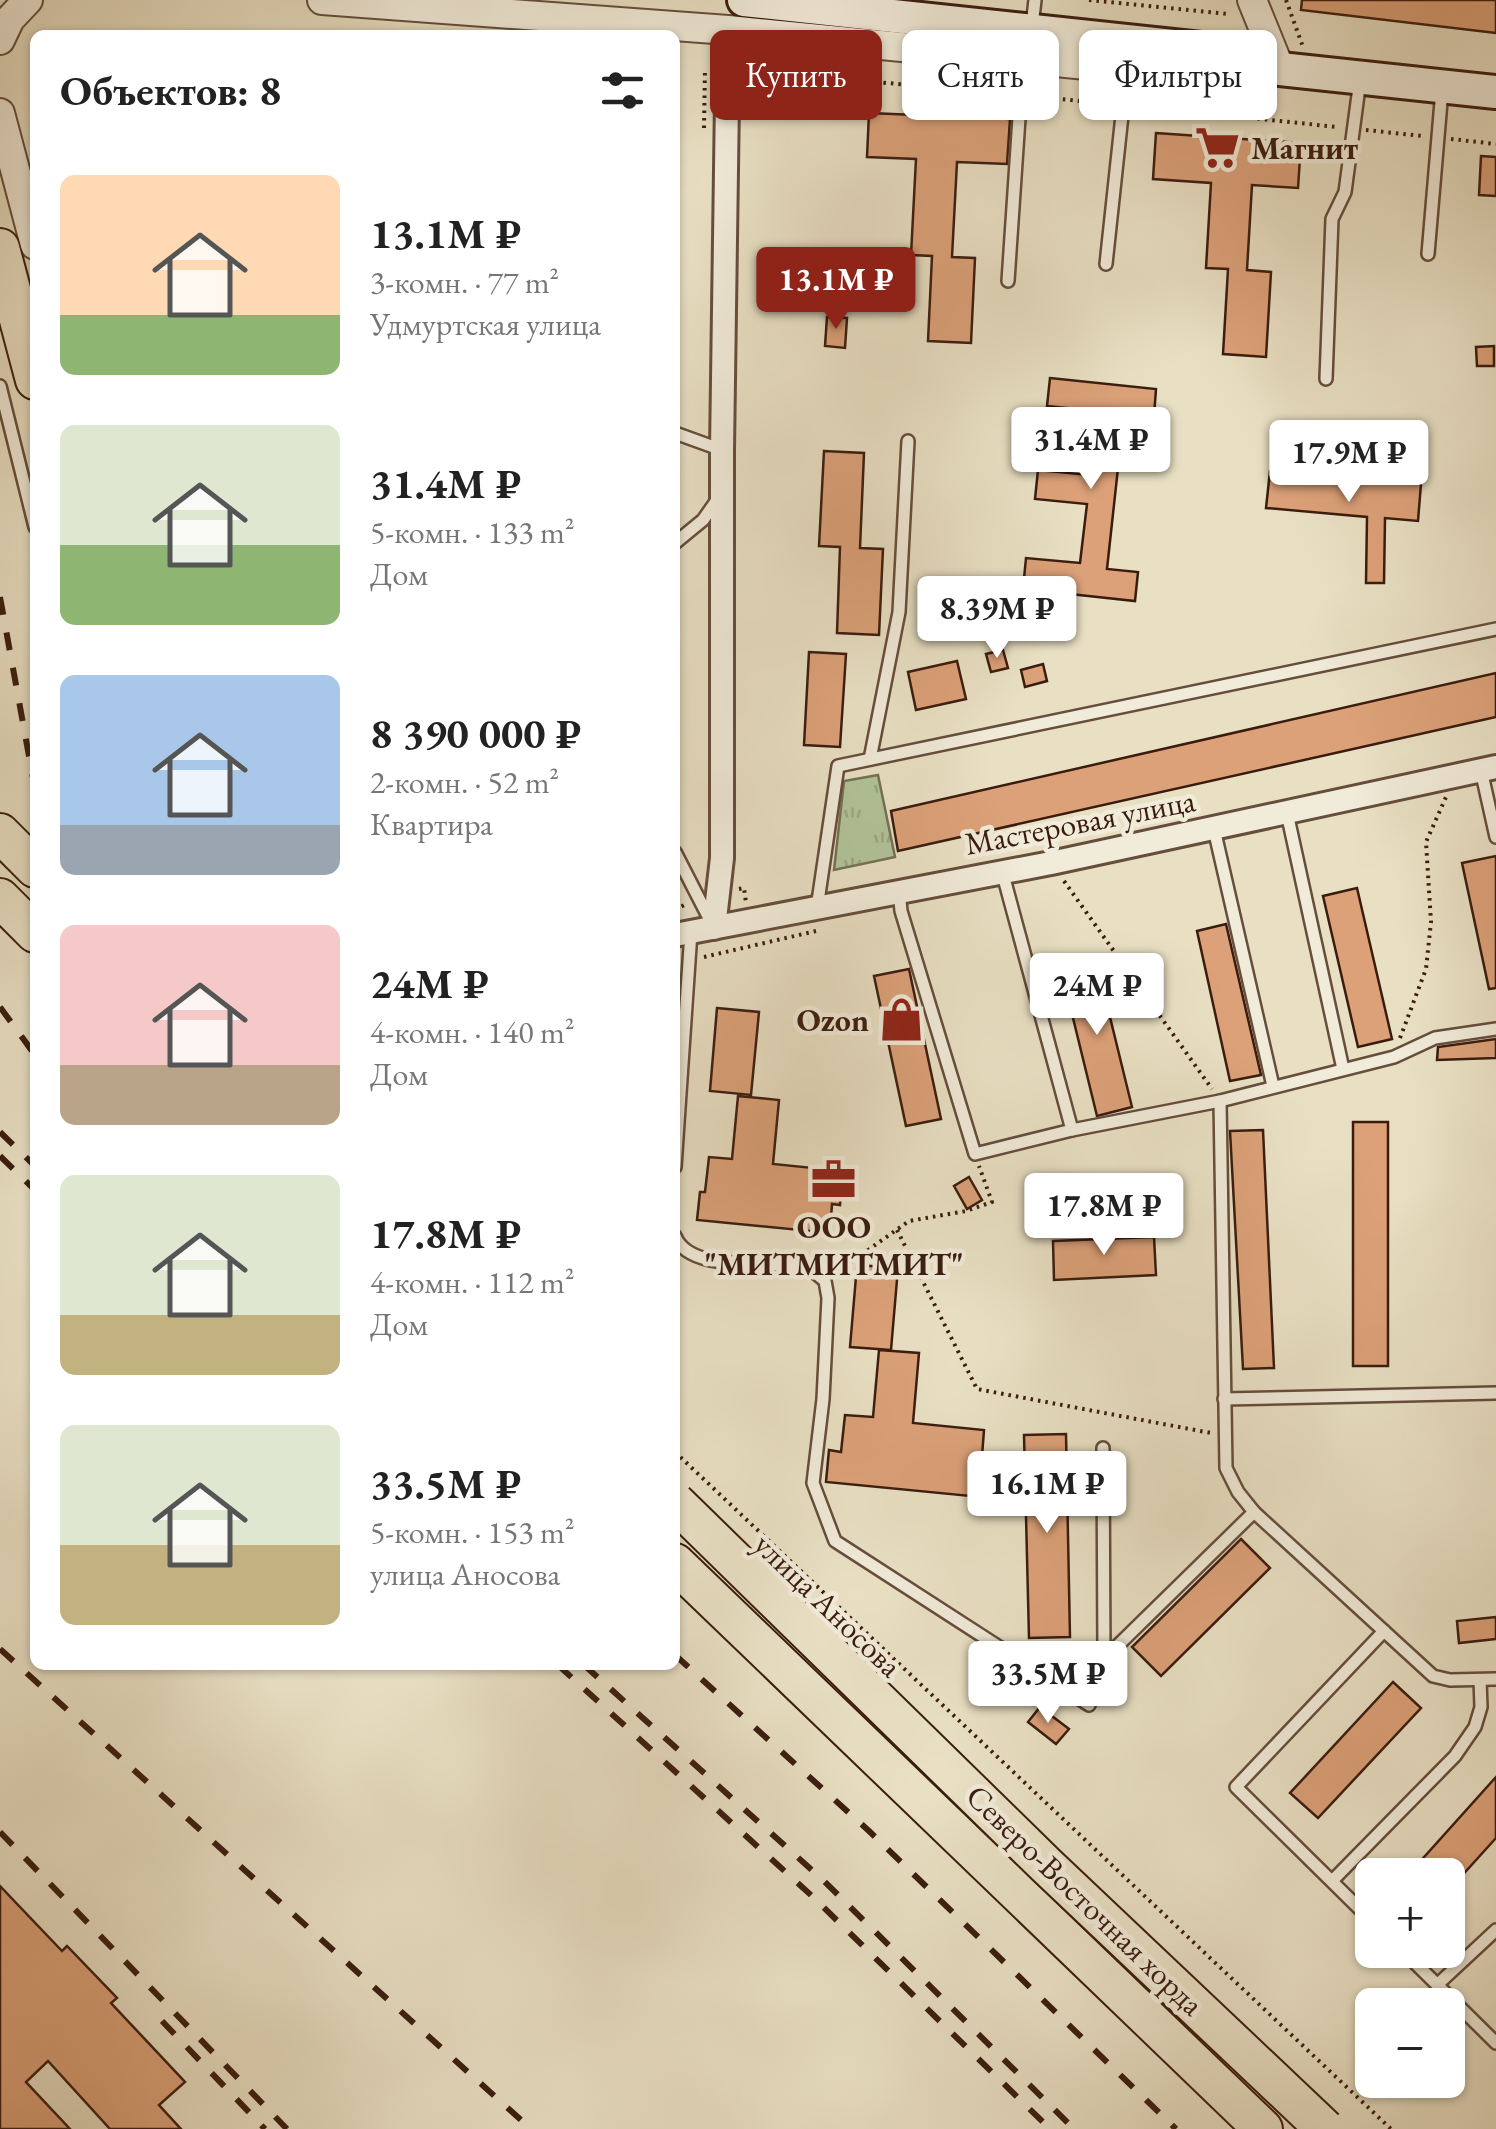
<!DOCTYPE html>
<html lang="ru">
<head>
<meta charset="utf-8">
<style>
	:root { --surface:#fff; --page:#f6f6f6; --text:#222; --muted:#767676; --accent:#8f2418 }
	body { margin:0; font-family:"EB Garamond",serif; background:var(--page); color:var(--text); height:100vh; display:flex; flex-direction:column; font-size:38px; white-space:nowrap }
	* { box-sizing:border-box; margin:0 }
	p { font-size:32px; color:var(--muted) }
	.icon { flex:none; width:55px; height:55px; fill:none; stroke:currentColor; stroke-width:2; stroke-linecap:round; stroke-linejoin:round }
	.map { position:relative; flex:1; overflow:hidden }
	.details { position:absolute; left:30px; top:30px; width:650px; height:1640px; display:flex; flex-direction:column; background:var(--surface); border-radius:15px; box-shadow:0 2px 8px #0004 }
	.details>* { flex:none }
	.hud { position:absolute; left:710px; top:30px; width:635px; height:90px; display:flex; gap:20px }
	.tools { position:absolute; left:1355px; top:1858px; display:grid; gap:20px }
	.tools a { display:grid; place-items:center; width:110px; height:110px; border-radius:15px; background:var(--surface); box-shadow:0 2px 8px #0004; font-size:50px }
	.price { position:absolute; translate:-50% -85px; padding:0 22px; border-radius:10px; background:#fff; color:#222; font-size:32px; line-height:65px; filter:drop-shadow(0 2px 5px #0008) }
	.price::after { content:''; position:absolute; left:50%; top:60px; width:30px; height:22px; margin-left:-15px; background:inherit; clip-path:polygon(0 0,100% 0,50% 100%) }
	.price.current { background:var(--accent); color:#fff }
	ul { padding:0; list-style:none }
	li { display:flex; align-items:center; gap:30px; height:250px; padding:0 30px }
	li span { display:grid; place-items:center; flex:none; width:280px; height:200px; border-radius:15px; color:#555 }
	li>.icon { margin-inline-start:auto }
	span .icon { width:120px; height:120px; fill:#fffc; stroke-width:1 }
	li b { font-size:42px }
	h2 { display:flex; justify-content:space-between; align-items:center; height:120px; padding:0 30px; font-size:42px }
	.chip { padding:0 35px; border-radius:15px; background:var(--surface); box-shadow:0 2px 8px #0004; font-size:35px; line-height:90px }
	.chip.current { background:var(--accent); color:#fff }
	.map>svg:first-child { display:block }
	.grass { fill:url(#grass-tufts); stroke:#767054; stroke-width:2.5 }
	.building { fill:#dca179; stroke:#3a1c0f; stroke-width:2.5 }
	.lines { fill:none; stroke-linecap:round; stroke-linejoin:round }
	.service-casing { stroke:#664d3c; stroke-width:16 }
	.minor-casing { stroke:#664d3c; stroke-width:28 }
	.tertiary-casing { stroke:#664d3c; stroke-width:32 }
	.secondary-casing { stroke:#3a1c0f; stroke-width:38 }
	.primary-casing { stroke:#3a1c0f; stroke-width:42 }
	.path { stroke:#3a1c0f; stroke-width:4; stroke-dasharray:2.5 5; stroke-linecap:butt }
	.service { stroke:#f1ebd9; stroke-width:11 }
	.minor { stroke:#f1ebd9; stroke-width:22 }
	.tertiary { stroke:#f1ebd9; stroke-width:28 }
	.secondary { stroke:#f1ebd9; stroke-width:32 }
	.primary { stroke:#e9e0c4; stroke-width:38 }
	.rail { stroke:#3a1c0f; stroke-width:6; stroke-dasharray:18 18; stroke-linecap:butt }
	.primary-bridge-casing { stroke:#3a1c0f; stroke-width:42; stroke-linecap:butt }
	.primary-bridge { stroke:#e9e0c4; stroke-width:38 }
	.labels { text-anchor:middle; dominant-baseline:central; stroke-width:9; stroke-linejoin:round; paint-order:stroke }
	.poi-label { font-size:32px; font-weight:bold; fill:#3a1c0f; stroke:#f1ebd9; text-anchor:start }
	.street-label { font-size:32px; fill:#3a1c0f; stroke:#f1ebd9 }
</style>
</head>
<body>
<div class="map">
<svg width="1496" height="2129" viewBox="0 0 1496 2129">
	<defs>
		<pattern id="grass-tufts" width="24" height="20" patternUnits="userSpaceOnUse" patternTransform="scale(2.5)"><rect width="24" height="20" fill="#b1c399"/><path d="M3 7l-1-3M5 7V3M7 7l1-3M15 17l-1-3M17 17v-4M19 17l1-3" fill="none" stroke="#99a783"/></pattern>
	</defs>
	<rect width="100%" height="100%" fill="#e9e0c4"/>
	<filter id="stains"><feTurbulence type="fractalNoise" baseFrequency=".002" numOctaves="4"/><feColorMatrix values="0 0 0 0 .2 0 0 0 0 .09 0 0 0 0 .02 0 0 0 .5 -.17"/></filter>
	<radialGradient id="worn" r=".72"><stop offset=".6" stop-color="#630" stop-opacity="0"/><stop offset="1" stop-color="#630" stop-opacity=".3"/></radialGradient>
	<polygon class="grass" points="878,775 895,857 834,870 844,781"/>
	<g class="building">
		<polygon points="1302,0 1496,0 1496,33 1301,10"/>
		<polygon points="869,113 1010,119 1007,164 957,162 952,257 975,258 971,343 928,341 932,256 911,255 916,159 867,157"/>
		<polygon points="1156,133 1301,143 1298,188 1252,185 1247,270 1271,272 1266,357 1223,354 1228,269 1206,268 1211,183 1153,179"/>
		<polygon points="1481,156 1496,157 1496,196 1479,195"/>
		<polygon points="827,317 847,318 845,348 825,346"/>
		<polygon points="1494,346 1494,366 1477,366 1476,347"/>
		<polygon points="1050,378 1156,389 1154,416 1124,413 1107,569 1138,572 1135,601 1023,589 1026,558 1080,563 1087,504 1035,499 1038,470 1089,475 1096,411 1047,406"/>
		<polygon points="824,451 864,453 860,548 883,549 879,635 837,633 840,547 819,546"/>
		<polygon points="1270,471 1421,484 1418,521 1385,518 1384,583 1366,583 1367,517 1266,508"/>
		<polygon points="1003,650 1008,668 991,672 986,654"/>
		<polygon points="809,652 846,654 840,747 804,745"/>
		<polygon points="957,661 966,699 916,710 908,672"/>
		<polygon points="1043,664 1047,681 1025,687 1021,670"/>
		<polygon points="1496,673 1496,717 898,851 891,811"/>
		<polygon points="1496,856 1496,988 1489,989 1462,863"/>
		<polygon points="1357,888 1392,1039 1358,1047 1323,896"/>
		<polygon points="1226,924 1261,1075 1230,1081 1197,931"/>
		<polygon points="1096,960 1132,1107 1097,1116 1061,969"/>
		<polygon points="909,969 941,1119 906,1126 874,976"/>
		<polygon points="717,1008 759,1012 751,1095 710,1091"/>
		<polygon points="1496,1039 1496,1058 1437,1060 1438,1047"/>
		<polygon points="738,1096 779,1100 773,1164 843,1171 840,1205 832,1204 830,1233 697,1220 700,1192 705,1192 709,1157 732,1159"/>
		<rect x="1353" y="1122" width="35" height="244"/>
		<polygon points="1263,1130 1274,1368 1243,1369 1230,1131"/>
		<polygon points="969,1177 982,1200 967,1209 954,1186"/>
		<polygon points="1154,1237 1156,1275 1054,1280 1053,1241"/>
		<polygon points="857,1265 898,1268 891,1350 850,1347"/>
		<polygon points="879,1350 919,1353 913,1423 984,1430 981,1469 973,1468 970,1496 826,1482 829,1450 841,1452 845,1415 873,1417"/>
		<polygon points="1066,1434 1070,1637 1029,1638 1024,1435"/>
		<polygon points="1241,1539 1270,1568 1161,1676 1132,1647"/>
		<polygon points="1496,1617 1496,1639 1459,1643 1457,1621"/>
		<polygon points="1393,1682 1421,1708 1318,1818 1290,1793"/>
		<polygon points="1040,1707 1069,1729 1056,1744 1028,1722"/>
		<polygon points="1496,1777 1496,1838 1448,1891 1448,1875 1408,1875"/>
		<polygon points="0,1886 62,1951 67,1946 117,1998 111,2003 185,2082 159,2105 181,2129 110,2129 48,2061 26,2082 70,2129 0,2129"/>
	</g>
	<g class="lines">
		<defs>
			<g id="service">
				<polyline points="1032,26 1035,0"/>
				<polyline points="1428,254 1442,90"/>
				<polyline points="1106,264 1127,69"/>
				<polyline points="1008,281 1023,59"/>
				<polyline points="1326,379 1332,219 1345,192 1360,80"/>
				<polyline points="0,386 35,527"/>
				<polyline points="675,433 722,450"/>
				<polyline points="675,543 703,520 717,500"/>
				<polyline points="870,759 899,612 908,441"/>
				<polyline points="1481,770 1496,837"/>
				<polyline points="1287,813 1343,1069"/>
				<polyline points="1214,829 1273,1086"/>
				<polyline points="675,852 712,924"/>
				<polyline points="1002,871 1072,1130"/>
				<polyline points="899,890 901,911 975,1154 1072,1130 1220,1101 1394,1057 1435,1038 1496,1029"/>
				<polyline points="817,908 838,766 1496,629"/>
				<polyline points="675,1167 691,932"/>
				<path d="M675,1236C689,1274 772,1260 806,1268C813,1270 819,1276 825,1281L828,1298L823,1399L813,1483L835,1541L1089,1705L1104,1659L1254,1512L1238,1492L1226,1468L1220,1101"/>
				<polyline points="1224,1399 1496,1393"/>
				<polyline points="1103,1448 1104,1659"/>
				<polyline points="1254,1512 1433,1676 1450,1680 1496,1679"/>
				<polyline points="1332,1881 1455,1756 1475,1727 1481,1707 1480,1680"/>
				<polyline points="1372,1921 1236,1787 1384,1631"/>
				<polyline points="1402,1950 1496,2043"/>
				<polyline points="1437,1985 1496,1930"/>
			</g>
			<g id="minor">
				<polyline points="714,928 722,858 722,450 728,30"/>
				<polyline points="675,935 1051,863 1496,767"/>
			</g>
			<g id="tertiary">
				<polyline points="322,0 728,30 1199,76 1249,74 1280,69 1252,0"/>
				<polyline points="0,40 10,19 28,0"/>
				<polyline points="0,113 35,245"/>
			</g>
			<polyline id="secondary" points="744,0 1201,49 1280,69 1496,92"/>
			<g id="primary">
				<polyline points="0,248 35,380"/>
				<polyline points="0,833 35,868"/>
				<polyline points="0,898 35,933"/>
				<polyline points="675,1563 1263,2129"/>
			</g>
		</defs>
		<use href="#service" class="service-casing"/>
		<use href="#minor" class="minor-casing"/>
		<use href="#tertiary" class="tertiary-casing"/>
		<use href="#secondary" class="secondary-casing"/>
		<use href="#primary" class="primary-casing"/>
		<g class="path">
			<polyline points="1089,0 1228,14"/>
			<polyline points="1286,0 1303,47"/>
			<polyline points="749,70 1004,94"/>
			<polyline points="1033,96 1108,104"/>
			<polyline points="1138,106 1337,127"/>
			<polyline points="704,128 705,68"/>
			<polyline points="1366,130 1422,136"/>
			<polyline points="1451,139 1496,144"/>
			<polyline points="1064,881 1212,1089"/>
			<polyline points="739,889 744,888 746,903"/>
			<polyline points="675,910 688,903"/>
			<polyline points="704,957 816,931"/>
			<polyline points="1400,1038 1426,969 1431,922 1426,842 1446,797"/>
			<polyline points="897,1230 977,1389 1211,1433"/>
			<polyline points="837,1272 909,1221 966,1211 992,1202 979,1166"/>
			<polyline points="675,1452 1391,2129"/>
		</g>
		<use href="#service" class="service"/>
		<use href="#minor" class="minor"/>
		<use href="#tertiary" class="tertiary"/>
		<use href="#secondary" class="secondary"/>
		<use href="#primary" class="primary"/>
		<g class="rail">
			<polyline points="0,597 35,789"/>
			<polyline points="0,1007 35,1055"/>
			<polyline points="0,1132 35,1166"/>
			<polyline points="0,1156 35,1190"/>
			<polyline points="0,1649 531,2129"/>
			<polyline points="675,1655 869,1831 1176,2129"/>
			<polyline points="558,1665 812,1896 1050,2129"/>
			<polyline points="584,1665 823,1880 1074,2129"/>
			<polyline points="0,1832 287,2129"/>
			<polyline points="162,2021 265,2129"/>
		</g>
		<defs>
			<polyline id="primary-bridge" points="675,1502 1046,1865 1325,2129"/>
		</defs>
		<use href="#primary-bridge" class="primary-bridge-casing"/>
		<use href="#primary-bridge" class="primary-bridge"/>
	</g>
	<defs>
		<symbol id="supermarket-bare" viewBox="-9 -9 18 18"><path d="M-6-5.5h2.5l.6 2H6L4.5 2H-2.5L-4.4-4H-6ZM-1.5 3.2a1.3 1.3 0 1 0 .1 0ZM3 3.2a1.3 1.3 0 1 0 .1 0Z" fill="#8f2418" stroke="#f1ebd9" stroke-width="2.5" paint-order="stroke"/></symbol>
		<symbol id="shop-bare" viewBox="-9 -9 18 18"><path d="M-5-2.5h2.3a2.7 3.5 0 0 1 5.4 0H5L5.5 6h-11ZM-1.5-2.5h3a1.5 2.3 0 0 0-3 0Z" fill="#8f2418" stroke="#f1ebd9" stroke-width="2.5" paint-order="stroke"/></symbol>
		<symbol id="office-bare" viewBox="-9 -9 18 18"><path d="M-6-3h4V-5.5h4V-3h4V5H-6ZM-1-4.5V-3h2v-1.5ZM-6 0V1H6V0Z" fill="#8f2418" stroke="#f1ebd9" stroke-width="2.5" paint-order="stroke"/></symbol>
	</defs>
	<g fill-rule="evenodd">
		<use href="#supermarket-bare" x="1186" y="116" width="63" height="63"/>
		<use href="#shop-bare" x="870" y="988" width="63" height="63"/>
		<use href="#office-bare" x="802" y="1148" width="63" height="63"/>
	</g>
	<g class="labels">
		<g class="poi-label">
			<text x="1251" y="148">Магнит</text>
			<text x="869" y="1020" text-anchor="end">Ozon</text>
			<text x="834" y="1227" text-anchor="middle">ООО<tspan x="834" dy="37">"МИТМИТМИТ"</tspan></text>
		</g>
		<g class="street-label">
			<text transform="translate(1080 822) rotate(-11)">Мастеровая улица</text>
			<text transform="translate(828 1605) rotate(44)">улица Аносова</text>
			<text transform="translate(1085 1900) rotate(44)">Северо-Восточная хорда</text>
		</g>
	</g>
	<rect width="100%" height="100%" filter="url(#stains)"/>
	<rect width="100%" height="100%" fill="url(#worn)"/>
</svg>
<div class="tools">
<a>+</a>
<a>−</a>
</div>
<b class="price current" style="left:836px;top:332px">13.1M ₽</b>
<b class="price" style="left:1091px;top:492px">31.4M ₽</b>
<b class="price" style="left:1349px;top:505px">17.9M ₽</b>
<b class="price" style="left:997px;top:661px">8.39M ₽</b>
<b class="price" style="left:1097px;top:1038px">24M ₽</b>
<b class="price" style="left:1104px;top:1258px">17.8M ₽</b>
<b class="price" style="left:1047px;top:1536px">16.1M ₽</b>
<b class="price" style="left:1048px;top:1726px">33.5M ₽</b>
<div class="hud">
<a class="chip current">Купить</a>
<a class="chip">Снять</a>
<a class="chip">Фильтры</a>
</div>
<section class="details">
<h2>Объектов: 8<svg class="icon" aria-label="filters" viewBox="0 0 24 24"><path d="M4 7h16M4 17h16"/><circle cx="9" cy="7" r="2"/><circle cx="15" cy="17" r="2"/></svg></h2>
<ul>
<li><span style="background:linear-gradient(#ffd9b3 70%,#8fb573 0)"><svg class="icon" aria-label="home" viewBox="0 0 24 24"><path d="M3 11l9-7 9 7M6 9v11h12V9"/></svg></span><div><b>13.1M ₽</b><p>3-комн. · 77 m²</p><p>Удмуртская улица</p></div></li>
<li><span style="background:linear-gradient(#dfe7d0 60%,#8fb573 0)"><svg class="icon" aria-label="home" viewBox="0 0 24 24"><path d="M3 11l9-7 9 7M6 9v11h12V9"/></svg></span><div><b>31.4M ₽</b><p>5-комн. · 133 m²</p><p>Дом</p></div></li>
<li><span style="background:linear-gradient(#a9c7e8 75%,#9aa5b1 0)"><svg class="icon" aria-label="home" viewBox="0 0 24 24"><path d="M3 11l9-7 9 7M6 9v11h12V9"/></svg></span><div><b>8 390 000 ₽</b><p>2-комн. · 52 m²</p><p>Квартира</p></div></li>
<li><span style="background:linear-gradient(#f6c9c9 70%,#b9a48a 0)"><svg class="icon" aria-label="home" viewBox="0 0 24 24"><path d="M3 11l9-7 9 7M6 9v11h12V9"/></svg></span><div><b>24M ₽</b><p>4-комн. · 140 m²</p><p>Дом</p></div></li>
<li><span style="background:linear-gradient(#dfe7d0 70%,#c2b280 0)"><svg class="icon" aria-label="home" viewBox="0 0 24 24"><path d="M3 11l9-7 9 7M6 9v11h12V9"/></svg></span><div><b>17.8M ₽</b><p>4-комн. · 112 m²</p><p>Дом</p></div></li>
<li><span style="background:linear-gradient(#dfe7d0 60%,#c2b280 0)"><svg class="icon" aria-label="home" viewBox="0 0 24 24"><path d="M3 11l9-7 9 7M6 9v11h12V9"/></svg></span><div><b>33.5M ₽</b><p>5-комн. · 153 m²</p><p>улица Аносова</p></div></li>
</ul>
</section>
</div>
</body>
</html>
